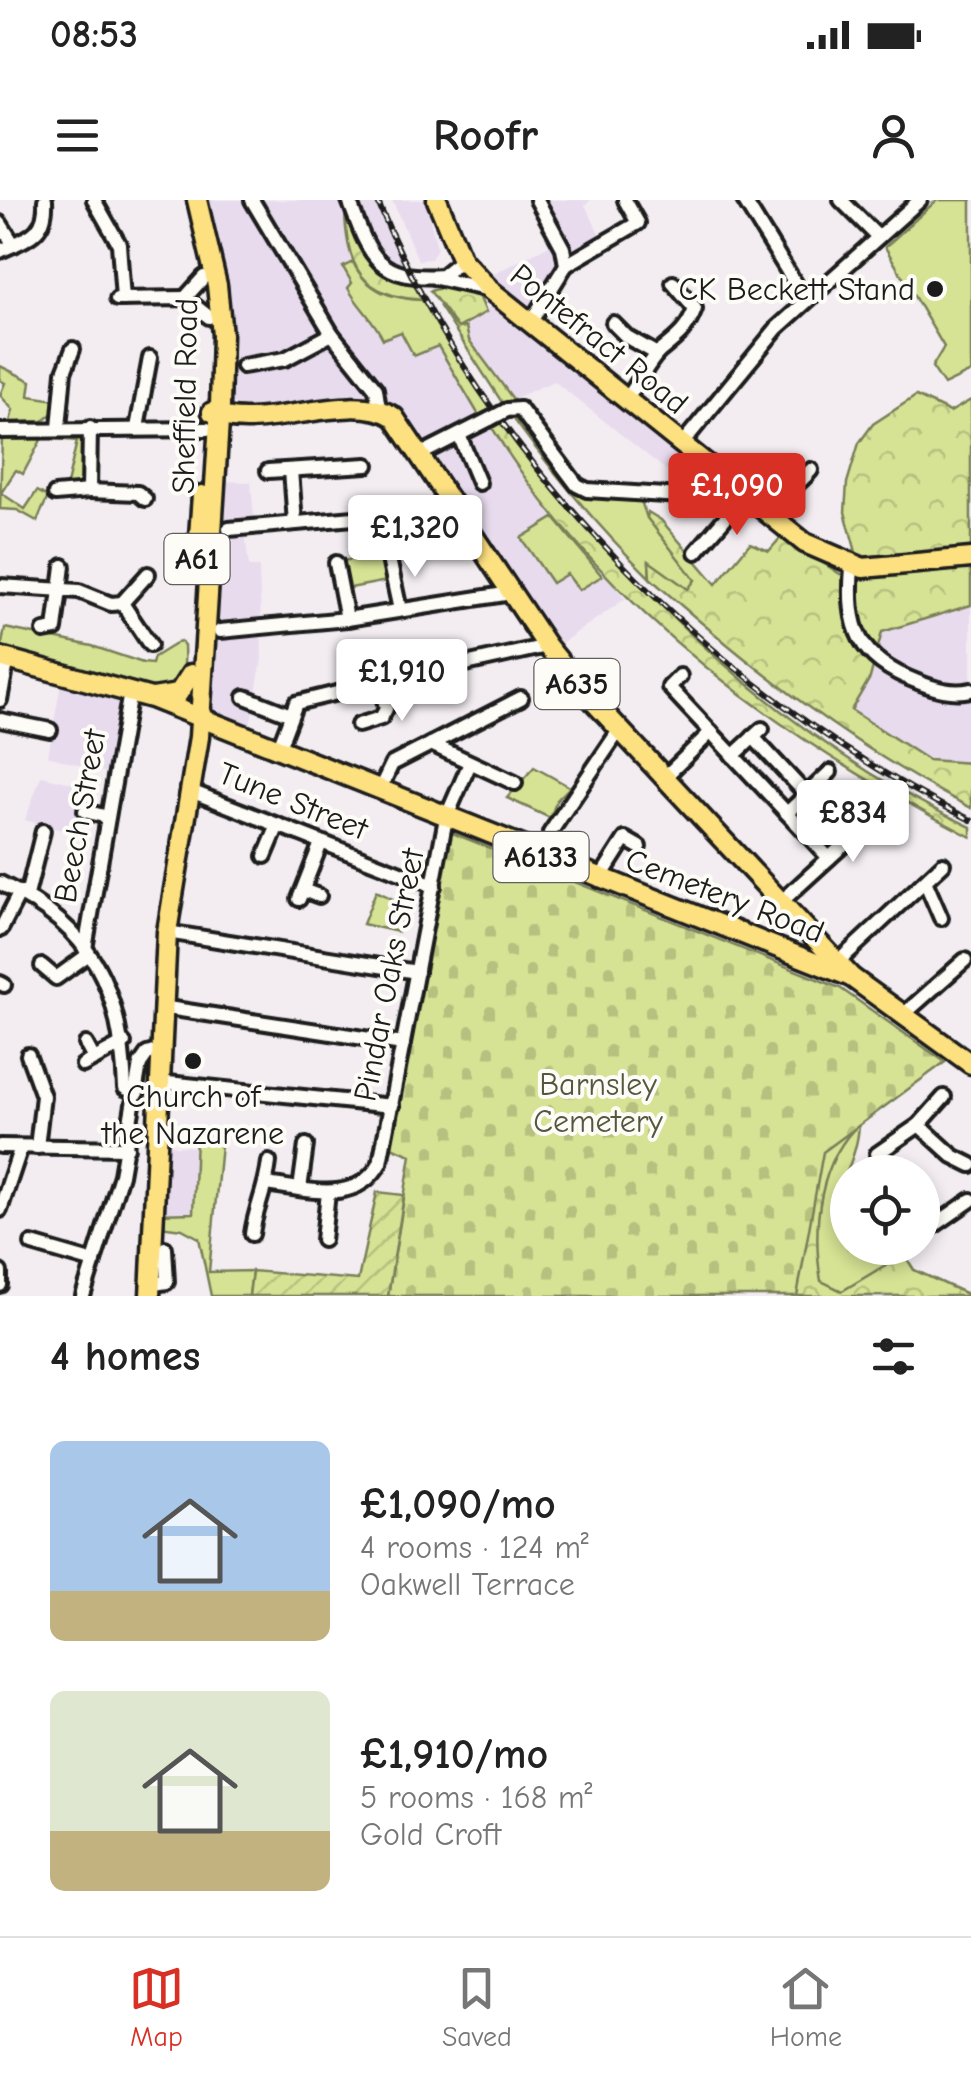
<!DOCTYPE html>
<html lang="en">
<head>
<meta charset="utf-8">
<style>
	:root { --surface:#fff; --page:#f6f6f6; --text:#222; --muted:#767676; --line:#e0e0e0; --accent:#d93025 }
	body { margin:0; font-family:"Comic Neue",sans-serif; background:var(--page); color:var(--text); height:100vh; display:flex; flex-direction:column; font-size:38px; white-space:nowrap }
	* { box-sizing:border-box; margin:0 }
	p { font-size:32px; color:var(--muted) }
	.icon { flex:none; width:55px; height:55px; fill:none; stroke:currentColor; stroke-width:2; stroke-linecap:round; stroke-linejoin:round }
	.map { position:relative; height:1096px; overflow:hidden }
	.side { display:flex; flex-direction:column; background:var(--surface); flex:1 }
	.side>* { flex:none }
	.buttons { position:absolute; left:830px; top:955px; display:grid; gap:20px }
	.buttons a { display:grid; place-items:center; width:110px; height:110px; border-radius:50%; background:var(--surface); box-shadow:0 5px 15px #0003; font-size:50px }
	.price { position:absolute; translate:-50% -85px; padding:0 22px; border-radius:10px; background:#fff; color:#222; font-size:32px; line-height:65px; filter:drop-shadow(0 2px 5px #0008) }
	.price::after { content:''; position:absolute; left:50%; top:60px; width:30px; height:22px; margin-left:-15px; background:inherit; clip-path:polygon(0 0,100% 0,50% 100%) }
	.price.active { background:var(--accent); color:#fff }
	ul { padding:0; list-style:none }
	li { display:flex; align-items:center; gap:30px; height:250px; padding:0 50px }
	li span { display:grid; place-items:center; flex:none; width:280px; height:200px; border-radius:15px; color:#555 }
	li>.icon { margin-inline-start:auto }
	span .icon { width:120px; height:120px; fill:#fffc; stroke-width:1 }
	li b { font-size:42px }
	h2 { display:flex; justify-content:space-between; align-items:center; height:120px; padding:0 50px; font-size:42px }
	.status { display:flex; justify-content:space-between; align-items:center; height:70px; padding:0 50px; background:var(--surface); direction:ltr }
	.status svg { height:28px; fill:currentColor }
	header { display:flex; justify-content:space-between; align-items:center; height:130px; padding:0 50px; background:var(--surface); font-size:45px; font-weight:700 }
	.menu { display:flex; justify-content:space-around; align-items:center; height:140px; border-top:2px solid var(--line); background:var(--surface); font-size:28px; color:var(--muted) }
	.menu a { display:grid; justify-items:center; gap:5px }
	.menu .active { color:var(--accent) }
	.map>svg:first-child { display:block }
	.built { fill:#e7dbed }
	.green { fill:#d6e294; stroke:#797f58; stroke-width:2.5 }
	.forest { fill:url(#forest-crowns); stroke:#797f58; stroke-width:2.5 }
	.cemetery { fill:url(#cemetery-stones); stroke:#797f58; stroke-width:2.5 }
	.garden { fill:url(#garden-furrows); stroke:#797f58; stroke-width:2.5 }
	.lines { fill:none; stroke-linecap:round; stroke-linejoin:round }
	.minor-casing { stroke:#1c1c1c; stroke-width:20 }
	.highway-casing { stroke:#1c1c1c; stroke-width:25 }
	.minor { stroke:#fdfcf7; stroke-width:12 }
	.highway { stroke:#fde080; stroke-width:18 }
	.rail-casing { stroke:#1c1c1c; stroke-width:6 }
	.rail { stroke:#fdfcf7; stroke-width:2.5; stroke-dasharray:8; stroke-linecap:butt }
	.minor-bridge-casing { stroke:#1c1c1c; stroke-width:20; stroke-linecap:butt }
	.minor-bridge { stroke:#fdfcf7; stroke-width:12 }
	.poi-dot { fill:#1c1c1c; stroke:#fdfcf7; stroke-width:4 }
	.labels { text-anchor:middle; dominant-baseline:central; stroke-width:8; stroke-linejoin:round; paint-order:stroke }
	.shield { fill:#fdfcf7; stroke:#605f5e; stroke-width:2.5 }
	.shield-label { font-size:30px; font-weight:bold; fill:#1c1c1c }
	.poi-label { font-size:32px; fill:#1c1c1c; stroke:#fdfcf7; text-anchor:end }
	.street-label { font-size:32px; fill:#1c1c1c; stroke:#fdfcf7 }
	.park-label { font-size:32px; fill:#545740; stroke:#fdfcf7 }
</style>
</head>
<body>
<div class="status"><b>08:53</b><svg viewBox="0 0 49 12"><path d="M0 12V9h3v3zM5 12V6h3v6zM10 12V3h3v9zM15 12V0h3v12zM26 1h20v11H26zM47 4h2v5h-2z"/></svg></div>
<header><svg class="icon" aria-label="menu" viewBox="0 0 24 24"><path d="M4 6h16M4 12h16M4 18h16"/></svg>Roofr<svg class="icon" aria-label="person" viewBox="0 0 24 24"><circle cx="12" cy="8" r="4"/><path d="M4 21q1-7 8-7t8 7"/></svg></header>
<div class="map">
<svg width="971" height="1096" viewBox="0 0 971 1096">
	<defs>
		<pattern id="forest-crowns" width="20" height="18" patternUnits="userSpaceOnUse" patternTransform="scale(2.5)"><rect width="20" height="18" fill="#d6e294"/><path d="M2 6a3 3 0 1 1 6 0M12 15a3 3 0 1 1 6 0" fill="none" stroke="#b7c17f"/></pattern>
		<pattern id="cemetery-stones" width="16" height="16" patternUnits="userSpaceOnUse" patternTransform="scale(2.5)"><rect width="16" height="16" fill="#d6e294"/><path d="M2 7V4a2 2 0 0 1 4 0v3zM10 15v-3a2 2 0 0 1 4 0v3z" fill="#b7c17f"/></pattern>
		<pattern id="garden-furrows" width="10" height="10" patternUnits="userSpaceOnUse" patternTransform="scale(2.5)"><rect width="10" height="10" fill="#d6e294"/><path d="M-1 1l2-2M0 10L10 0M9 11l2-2" fill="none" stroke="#b7c17f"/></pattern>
	</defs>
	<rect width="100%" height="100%" fill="#f3edf2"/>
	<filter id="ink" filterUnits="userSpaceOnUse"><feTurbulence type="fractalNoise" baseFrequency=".01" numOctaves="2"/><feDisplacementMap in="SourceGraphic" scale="20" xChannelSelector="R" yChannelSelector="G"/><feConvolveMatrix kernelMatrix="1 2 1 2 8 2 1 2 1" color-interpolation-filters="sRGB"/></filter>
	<g filter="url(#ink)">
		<g class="built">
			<polygon points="209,0 374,0 422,100 418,105 480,217 625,399 557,446 398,211 385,202 246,211 232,202 229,121"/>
			<polygon points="392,0 425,0 437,48 431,59 418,60"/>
			<polygon points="541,0 591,0 585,5 602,39 571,57 530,113 488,77 561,39"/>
			<polygon points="494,102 724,290 722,293 691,290 554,181 513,199 469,140 466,127"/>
			<polygon points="219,281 251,282 254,320 245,333 249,367 259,367 262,458 249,533 206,515"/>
			<polygon points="971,405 971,563 928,560 851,511 870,478 882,431"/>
			<polygon points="62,478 124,499 110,574 48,556"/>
			<polygon points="41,576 89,587 80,635 25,620"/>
			<polygon points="160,938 175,946 196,947 193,1013 156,1014"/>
		</g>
		<g class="green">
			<polygon points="937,0 971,0 971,172 944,185 932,167 944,147 885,47"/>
			<path d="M353,62C367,92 391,98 422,100L493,210L480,217L438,146L414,156L401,132L383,139C373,118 358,107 348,88L352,83L343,67Z"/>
			<polygon points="439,105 458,128 466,127 469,140 513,199 503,204"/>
			<polygon points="0,166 31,181 29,196 56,200 55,211 43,221 10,222 13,210 0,195 5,183 0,180"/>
			<path d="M515,211L568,280L640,298L647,318L696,380L689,390L649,363L650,378C598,327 553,273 510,214Z"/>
			<polygon points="76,234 85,242 85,277 76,285 67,284 77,241 42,238 23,274 16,270 1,293 25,309 37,291 48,297 37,321 17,310 0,309 2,236"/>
			<polygon points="554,318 602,376 579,390 567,374 552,383 521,338"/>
			<polygon points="383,356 387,381 345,389 340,361"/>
			<path d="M5,428L92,446L143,463L152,464L154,457L180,441L184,445C185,467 186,480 165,492L147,488L1,449Z"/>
			<polygon points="534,567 570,587 557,600 550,618 507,598"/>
			<polygon points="376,691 403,704 398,732 363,724"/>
			<path d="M859,923C858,964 831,990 835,1026L847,1034L848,1048H878L904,1054L914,1070L971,1096H797L823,952Z"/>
			<polygon points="222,934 209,1072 252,1071 249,1096 211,1096 199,1038 182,1029 159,1026 158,1014 193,1013 196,936"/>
		</g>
		<g class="forest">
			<path d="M345,10C360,49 368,73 412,82L422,100C362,96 346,68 345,10Z"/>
			<polygon points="455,84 480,98 486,112 458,128 430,91"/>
			<polygon points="916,196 950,212 971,200 971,350 859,363 845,312 847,283 859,243 873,224"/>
			<path d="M499,221C627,385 779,539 971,627V637C784,541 601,408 491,226Z"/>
			<path d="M648,312L661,320L716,384L750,343L769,351L782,336L840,374H909L971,367V405L882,432L870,478L851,510L928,560L971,563V608C852,547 750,467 650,378L649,361L688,389L695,380L647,318Z"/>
			<path d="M945,862C918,881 887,899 862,921C818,960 812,1027 821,1081L842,1091L904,1054L914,1070L971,1096H787L808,954Z"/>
		</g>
		<polygon class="cemetery" points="450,632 840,788 945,862 823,952 797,1096 388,1096 411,955 391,947"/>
		<polygon class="garden" points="377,992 404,995 388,1096 249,1096 252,1071 358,1080"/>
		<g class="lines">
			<defs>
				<g id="minor">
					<polyline points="94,0 119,44 123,99"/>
					<polyline points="252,0 332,134 376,189 379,209"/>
					<path d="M349,0C369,54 376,81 442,76L462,60"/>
					<polyline points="744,0 806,101"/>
					<polyline points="841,0 878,37"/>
					<polyline points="0,23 14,45"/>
					<path d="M0,51C28,38 47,34 45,0"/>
					<polyline points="566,65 638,23 625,0"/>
					<polyline points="436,78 490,90"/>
					<polyline points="185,98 204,77"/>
					<polyline points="117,99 185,98 209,117"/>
					<polyline points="530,123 566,65 563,48 537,0"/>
					<polyline points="613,123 627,137 657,154"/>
					<polyline points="243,166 285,159 332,134"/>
					<path d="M626,200C637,186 647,164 659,152C676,138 687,131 695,109L673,83"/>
					<polyline points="507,210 520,209 577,285 587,290 728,299 738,291"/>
					<polyline points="59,228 64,172 73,149"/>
					<polyline points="90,228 89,291 138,293 145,299"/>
					<polyline points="137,228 150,158"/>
					<polyline points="0,231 207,229"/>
					<polyline points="459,235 479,283"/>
					<polyline points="681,245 777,128 920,0"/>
					<polyline points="421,254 490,219"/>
					<polyline points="291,270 295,323"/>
					<polyline points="268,271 367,265"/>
					<polyline points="55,294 89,291"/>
					<path d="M765,313C779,295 797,288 811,270"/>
					<polyline points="229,329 456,309"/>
					<polyline points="696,352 744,296"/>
					<polyline points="389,359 400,410"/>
					<polyline points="336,363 347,419"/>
					<path d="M852,367C847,428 857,459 918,482C935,489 952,494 971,490"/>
					<polyline points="0,386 79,391 111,404 122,403 148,374"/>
					<polyline points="122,403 150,445"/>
					<polyline points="44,431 55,429 63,366"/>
					<polyline points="220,431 347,419 511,393"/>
					<polyline points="680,476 669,487 711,532"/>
					<polyline points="352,489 547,446"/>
					<polyline points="245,497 291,515"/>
					<polyline points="0,500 8,458"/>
					<polyline points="0,520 50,530"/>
					<polyline points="358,525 381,518 386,509 381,485"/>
					<polyline points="753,537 806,594"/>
					<polyline points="431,544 515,583"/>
					<polyline points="278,550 296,503 341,492"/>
					<polyline points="733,556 762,529"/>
					<polyline points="665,577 711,532 829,658"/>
					<polyline points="188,590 434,686"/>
					<polyline points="379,591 392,564 521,498"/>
					<polyline points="85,611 107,617"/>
					<polyline points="787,613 830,572"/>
					<polyline points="550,633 620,529"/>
					<polyline points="265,656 278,625"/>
					<polyline points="599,680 625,639 639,647"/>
					<polyline points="925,681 941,718"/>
					<path d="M0,683C95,729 120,787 125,888L137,893"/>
					<polyline points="303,690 319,696"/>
					<polyline points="27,695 43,631"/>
					<polyline points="299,699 321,643"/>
					<polyline points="782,701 895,598"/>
					<polyline points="1,729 20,692"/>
					<polyline points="167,732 417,772"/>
					<polyline points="85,749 130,492"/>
					<polyline points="838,762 943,664"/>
					<polyline points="42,766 56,778 89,754"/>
					<polyline points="0,783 4,785"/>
					<polyline points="161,807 403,844"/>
					<polyline points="902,816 965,760"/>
					<polyline points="86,844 94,859"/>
					<polyline points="28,855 43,896 37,947"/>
					<polyline points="83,865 124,843"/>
					<polyline points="158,882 392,906"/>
					<polyline points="919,925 953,956 971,965"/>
					<polyline points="0,946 127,948"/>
					<polyline points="877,954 919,925 944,897"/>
					<path d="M266,984C307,989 356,1006 380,963L446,618L470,563"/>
					<polyline points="300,989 306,945"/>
					<polyline points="0,1010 21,947"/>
					<path d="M252,1034C255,1009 266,990 269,962"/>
					<polyline points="922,1034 971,1000"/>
					<polyline points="323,1040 328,992"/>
					<polyline points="32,1044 94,1062"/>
					<polyline points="0,1072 0,1085"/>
					<polyline points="148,1085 167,1082 165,1048"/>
					<polyline points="83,1096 121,975 140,864 147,854 160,850"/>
				</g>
				<g id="highway">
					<polyline points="437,0 462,60 490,90 805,343 863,368 971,358"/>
					<path d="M212,212C255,236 349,188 394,217L547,446L581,488L851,777L971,864"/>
					<polyline points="197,364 202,295"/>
					<polyline points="0,457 151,498 851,777"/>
					<polyline points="153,498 178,494 191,474"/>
					<polyline points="150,1096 167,732 199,537 220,206 222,135 217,85 197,0"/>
				</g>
			</defs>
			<use href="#minor" class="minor-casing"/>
			<use href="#highway" class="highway-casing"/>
			<use href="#minor" class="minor"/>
			<use href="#highway" class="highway"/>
			<defs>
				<path id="rail" d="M377,0C483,261 720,497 971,620"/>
			</defs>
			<use href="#rail" class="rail-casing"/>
			<use href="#rail" class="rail"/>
			<defs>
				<polyline id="minor-bridge" points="490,219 507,210"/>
			</defs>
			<use href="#minor-bridge" class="minor-bridge-casing"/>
			<use href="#minor-bridge" class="minor-bridge"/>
		</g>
	</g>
	<g class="poi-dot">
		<circle cx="935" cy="89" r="10"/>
		<circle cx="193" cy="861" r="10"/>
	</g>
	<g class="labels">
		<g class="shield">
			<rect x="164.5" y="334" width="65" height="50" rx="8"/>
			<rect x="534.5" y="459" width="85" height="50" rx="8"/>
			<rect x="493.5" y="632" width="95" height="50" rx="8"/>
		</g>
		<g class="shield-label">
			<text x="197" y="359">A61</text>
			<text x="577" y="484">A635</text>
			<text x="541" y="657">A6133</text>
		</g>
		<g class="poi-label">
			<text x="915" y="89">CK Beckett Stand</text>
			<text x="193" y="896" text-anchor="middle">Church of<tspan x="193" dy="37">the Nazarene</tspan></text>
		</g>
		<g class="street-label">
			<text transform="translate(599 139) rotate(39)">Pontefract Road</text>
			<text transform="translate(185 196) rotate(-89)">Sheffield Road</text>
			<text transform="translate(293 601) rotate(22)">Tune Street</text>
			<text transform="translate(80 616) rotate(-80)">Beech Street</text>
			<text transform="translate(725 696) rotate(21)">Cemetery Road</text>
			<text transform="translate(389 775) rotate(-79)">Pindar Oaks Street</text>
		</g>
		<g class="park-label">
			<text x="598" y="884">Barnsley<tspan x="598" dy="37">Cemetery</tspan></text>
		</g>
	</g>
</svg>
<div class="buttons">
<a><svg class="icon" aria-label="locate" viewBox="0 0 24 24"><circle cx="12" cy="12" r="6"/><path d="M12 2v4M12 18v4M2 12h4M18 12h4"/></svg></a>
</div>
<b class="price active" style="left:737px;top:338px">£1,090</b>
<b class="price" style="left:415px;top:380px">£1,320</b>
<b class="price" style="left:402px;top:524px">£1,910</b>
<b class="price" style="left:853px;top:665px">£834</b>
</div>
<section class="side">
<h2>4 homes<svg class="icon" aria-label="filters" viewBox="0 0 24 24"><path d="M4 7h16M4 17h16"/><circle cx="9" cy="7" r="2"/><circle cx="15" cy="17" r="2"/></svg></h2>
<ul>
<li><span style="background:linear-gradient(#a9c7e8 75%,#c2b280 0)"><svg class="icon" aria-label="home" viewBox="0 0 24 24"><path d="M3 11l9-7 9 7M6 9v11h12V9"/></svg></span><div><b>£1,090/mo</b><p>4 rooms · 124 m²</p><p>Oakwell Terrace</p></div></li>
<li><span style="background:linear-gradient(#dfe7d0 70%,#c2b280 0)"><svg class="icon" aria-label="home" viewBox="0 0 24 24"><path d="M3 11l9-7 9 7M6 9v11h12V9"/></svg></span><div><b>£1,910/mo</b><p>5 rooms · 168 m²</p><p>Gold Croft</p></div></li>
</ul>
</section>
<nav class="menu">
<a class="active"><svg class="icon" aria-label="map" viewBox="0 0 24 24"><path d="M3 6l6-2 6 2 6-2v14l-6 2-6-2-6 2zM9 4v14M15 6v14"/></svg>Map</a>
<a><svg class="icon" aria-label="saved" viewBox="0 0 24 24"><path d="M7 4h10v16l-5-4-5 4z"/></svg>Saved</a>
<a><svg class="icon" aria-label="home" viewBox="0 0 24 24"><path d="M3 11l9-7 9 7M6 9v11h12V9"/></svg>Home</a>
</nav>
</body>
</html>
